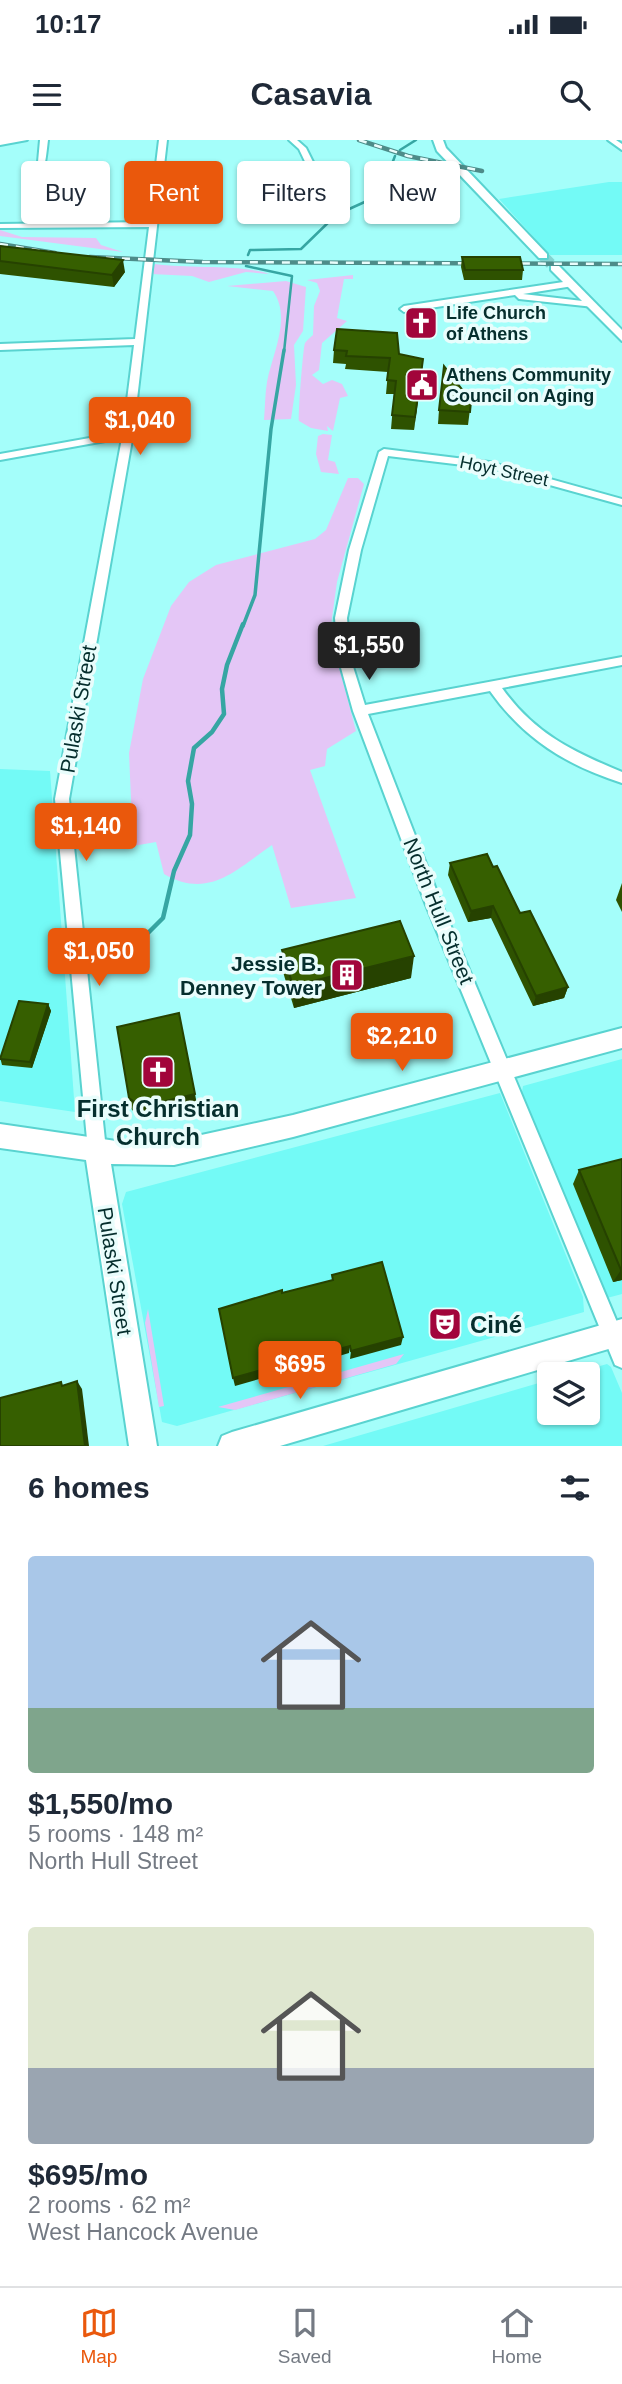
<!DOCTYPE html>
<html lang="en">
<head>
<meta charset="utf-8">
<style>
	:root { --surface:#fff; --page:#f6f6f7; --text:#1f2937; --muted:#747a83; --line:#e0e1e3; --accent:#ea580c }
	body { margin:0; font-family:Arial,sans-serif; background:var(--page); color:var(--text); height:100vh; display:flex; flex-direction:column; font-size:26px; white-space:nowrap }
	* { box-sizing:border-box; margin:0 }
	p { font-size:23px; color:var(--muted) }
	.icon { flex:none; width:38px; height:38px; fill:none; stroke:currentColor; stroke-width:2; stroke-linecap:round; stroke-linejoin:round }
	.map { position:relative; height:1306px; overflow:hidden }
	.details { display:flex; flex-direction:column; background:var(--surface); flex:1 }
	.details>* { flex:none }
	.guide { position:absolute; left:21px; top:21px; width:581px; height:63px; display:flex; gap:14px }
	.tools { position:absolute; left:537px; top:1222px; display:grid; gap:14px }
	.tools a { display:grid; place-items:center; width:63px; height:63px; border-radius:7px; background:var(--surface); box-shadow:0 2px 5px #0004; font-size:35px }
	.price { position:absolute; translate:-50% -60px; padding:0 16px; border-radius:7px; background:var(--accent); color:#fff; font-size:23px; line-height:46px; filter:drop-shadow(0 2px 4px #0008) }
	.price::after { content:''; position:absolute; left:50%; top:42px; width:21px; height:16px; margin-left:-10px; background:inherit; clip-path:polygon(0 0,100% 0,50% 100%) }
	.price.current { background:#222; color:#fff }
	ul { padding:0; list-style:none }
	li { display:grid; align-content:center; gap:14px; height:371px; padding:0 28px }
	li span { display:grid; place-items:center; height:217px; border-radius:7px; color:#555 }
	li>.icon { margin-inline-start:auto }
	span .icon { width:126px; height:126px; fill:#fffc; stroke-width:1 }
	li b { font-size:30px }
	h2 { display:flex; justify-content:space-between; align-items:center; height:84px; padding:0 28px; font-size:30px }
	.tag { padding:0 24px; border-radius:7px; background:var(--surface); box-shadow:0 2px 5px #0004; font-size:24px; line-height:63px }
	.tag.current { background:var(--accent); color:#fff }
	.status { display:flex; justify-content:space-between; align-items:center; height:49px; padding:0 35px; background:var(--surface); direction:ltr }
	.status svg { height:19px; fill:currentColor }
	header { display:flex; justify-content:space-between; align-items:center; height:91px; padding:0 28px; background:var(--surface); font-size:32px; font-weight:800 }
	.tabs { display:flex; justify-content:space-around; align-items:center; height:98px; border-top:2px solid var(--line); background:var(--surface); font-size:19px; color:var(--muted) }
	.tabs a { display:grid; justify-items:center; gap:4px }
	.tabs .current { color:var(--accent) }
	.map>svg:first-child { display:block }
	.built { fill:#73faf6 }
	.green { fill:#e4c6f6 }
	.lines { fill:none; stroke-linecap:round; stroke-linejoin:round }
	.stream-far2 { stroke:#36a6a3; stroke-width:2.5 }
	.stream-far1 { stroke:#36a6a3; stroke-width:3.5 }
	.stream { stroke:#36a6a3; stroke-width:4.5 }
	.secondary-tunnel { stroke:#84d4d1; stroke-width:11; stroke-dasharray:11 5; stroke-linecap:butt }
	.street-casing { stroke:#59d3d0; stroke-width:4 }
	.secondary-casing { stroke:#59d3d0; stroke-width:4 }
	.street { fill:#fff; fill-rule:evenodd }
	.secondary { fill:#fff; fill-rule:evenodd }
	.rail-casing { stroke:#4d8c89; stroke-width:4.5 }
	.rail { stroke:#e9fdfc; stroke-width:2.5; stroke-dasharray:8; stroke-linecap:butt }
	.wall { fill:#2e5200 }
	.shaded-wall { fill:#264200 }
	.building { fill:#365f00; stroke:#264200; stroke-width:2 }
	.labels { text-anchor:middle; dominant-baseline:central; stroke-width:7; stroke-linejoin:round; paint-order:stroke }
	.far-poi-label { font-size:18px; font-weight:bold; fill:#052e2d; stroke:#e9fdfc; text-anchor:start }
	.far-street-label { font-size:18px; fill:#052e2d; stroke:#e9fdfc }
	.street-label { font-size:21px; fill:#052e2d; stroke:#e9fdfc }
	.poi-label { font-size:21px; font-weight:bold; fill:#052e2d; stroke:#e9fdfc; text-anchor:end }
	.near-poi-label { font-size:24px; font-weight:bold; fill:#052e2d; stroke:#e9fdfc }
</style>
</head>
<body>
<div class="status"><b>10:17</b><svg viewBox="0 0 49 12"><path d="M0 12V9h3v3zM5 12V6h3v6zM10 12V3h3v9zM15 12V0h3v12zM26 1h20v11H26zM47 4h2v5h-2z"/></svg></div>
<header><svg class="icon" aria-label="menu" viewBox="0 0 24 24"><path d="M4 6h16M4 12h16M4 18h16"/></svg>Casavia<svg class="icon" aria-label="search" viewBox="0 0 24 24"><circle cx="10" cy="10" r="6"/><path d="M15 15l6 6"/></svg></header>
<div class="map">
<svg width="622" height="1306" viewBox="0 0 622 1306">
	<rect width="100%" height="100%" fill="#a4fefa"/>
	<g class="built">
		<polygon points="609,42 622,42 622,115 550,115 499,59"/>
		<polygon points="0,629 50,631 75,972 0,961"/>
		<polygon points="622,919 622,1154 607,1158 522,952 523,946"/>
		<polygon points="500,953 583,1157 584,1172 177,1286 162,1282 122,1064 126,1052"/>
		<polygon points="607,1224 611,1227 622,1253 622,1306 323,1306 549,1240 550,1272 588,1272 588,1234 572,1234"/>
	</g>
	<g class="green">
		<polygon points="0,90 22,97 96,98 101,105 123,112 0,96"/>
		<path d="M155,124C188,129 241,124 269,134L246,132L209,142L192,136L151,134Z"/>
		<path d="M353,135V139H344L337,178L347,181L322,203L319,230L312,235L323,244L332,240L342,244L348,256L340,258L333,291L327,286L328,291L311,288L299,281C298,274 303,208 305,203C307,200 310,198 313,195L314,166L320,151L317,143L307,140Z"/>
		<path d="M286,141L306,147L303,191L294,205L296,245L291,279L264,280C265,268 265,254 267,242C272,214 292,178 273,151L227,146Z"/>
		<polygon points="323,294 332,295 328,320 335,322 339,334 321,332 316,314 318,296"/>
		<path d="M348,338H358L364,344L337,442L330,492L356,591L327,609L325,626L310,630L356,758L291,768L272,705C236,730 209,760 164,734L156,702L133,706L129,613L143,539L171,466L189,442L216,425L315,399L326,390Z"/>
		<polygon points="148,1169 164,1266 159,1267 145,1183"/>
		<polygon points="404,1214 396,1224 235,1270 218,1267"/>
	</g>
	<g class="lines">
		<g class="stream-far2">
			<polyline points="400,10 416,0"/>
			<polyline points="248,115 250,110 301,109 336,75 380,55 395,16"/>
			<polyline points="246,126 292,136 284,212"/>
		</g>
		<polyline class="stream-far1" points="243,486 255,455 271,289 284,210"/>
		<polyline class="stream" points="138,803 163,778 174,731 190,695 192,664 188,641 194,608 212,592 224,574 222,549 227,525 243,484"/>
		<polyline class="secondary-tunnel" points="543,116 555,128"/>
		<defs>
			<g id="street">
				<path d="M40,0H48C46,16 45,38 33,48L29,46L38,22Z"/>
				<polygon points="159,0 167,0 133,294 69,659 106,1010 103,1016 97,1019 91,1016 88,1010 55,659 122,298 0,320 0,314 123,292 134,205 0,210 0,204 135,199 149,87 0,88 0,84 149,82"/>
				<polygon points="289,0 297,0 306,8 318,32 314,41 310,43 267,45 266,43 270,41 307,39 310,32 299,9"/>
				<polygon points="608,0 616,0 622,4 622,10"/>
				<polygon points="570,141 574,144 573,146 523,154 591,162 594,163 594,167 519,159 515,155 404,172 400,169 404,166"/>
				<path d="M384,309L489,322L622,359V365L488,328L388,316L361,410L347,478L350,517L365,565L622,517V525L502,548C535,594 572,611 622,632V643C566,625 524,599 490,551L368,574L442,765L622,1194V1228L615,1225L426,765L353,571L338,517L335,478L349,410L379,312Z"/>
			</g>
			<g id="secondary">
				<polygon points="0,0 27,0 0,5"/>
				<polygon points="433,0 443,0 446,8 547,114 547,118 539,118 437,11"/>
				<polygon points="551,126 559,126 622,190 622,201 551,130"/>
				<polygon points="622,888 622,908 293,997 174,1025 111,1024 157,1306 129,1306 86,1020 0,1008 0,984 123,1002 174,1001 293,975"/>
				<polygon points="622,1179 622,1205 280,1306 218,1306 222,1296 232,1292"/>
			</g>
		</defs>
		<use href="#street" class="street-casing"/>
		<use href="#secondary" class="secondary-casing"/>
		<use href="#street" class="street"/>
		<use href="#secondary" class="secondary"/>
		<defs>
			<g id="rail">
				<polyline points="359,0 408,16 482,31"/>
				<polyline points="0,104 55,113"/>
				<polyline points="90,117 203,122 622,124"/>
			</g>
		</defs>
		<use href="#rail" class="rail-casing"/>
		<use href="#rail" class="rail"/>
	</g>
	<g class="wall">
		<polygon points="0,106 125,132 114,147 0,134"/>
		<polygon points="462,117 523,130 522,140 464,140 461,127"/>
		<polygon points="334,210 399,214 423,219 414,290 391,289 394,254 386,254 388,232 345,229 346,224 333,223"/>
		<polygon points="471,261 468,285 438,284 439,270"/>
		<polygon points="450,723 493,727 520,773 568,847 564,858 533,866 491,778 468,782 448,735"/>
		<polygon points="622,743 622,772 616,760"/>
		<polygon points="282,810 411,838 294,868 283,832"/>
		<polygon points="48,864 51,871 32,928 2,925 0,917"/>
		<polygon points="129,958 197,965 144,978 132,970"/>
		<polygon points="622,1019 622,1140 613,1142 573,1044 579,1030"/>
	</g>
	<g class="shaded-wall">
		<polygon points="123,120 125,132 114,147 112,135"/>
		<polygon points="423,219 422,232 414,290 415,277"/>
		<polygon points="493,766 491,778 468,782 471,771"/>
		<polygon points="414,816 411,838 294,868 293,846"/>
		<polygon points="568,847 564,858 533,866 536,856"/>
		<polygon points="48,864 51,871 32,928 30,922"/>
		<polygon points="195,954 197,965 144,978 141,967"/>
		<polygon points="621,1130 622,1130 622,1140 613,1142"/>
		<polygon points="403,1197 401,1205 350,1219 351,1211"/>
		<polygon points="350,1206 349,1213 299,1228 299,1232 267,1242 266,1234 298,1220"/>
		<polygon points="265,1229 266,1237 235,1246 233,1238"/>
		<polygon points="77,1241 82,1249 89,1306 85,1306"/>
	</g>
	<g class="building">
		<polygon points="0,106 123,120 112,135 0,121"/>
		<polygon points="462,117 520,117 523,130 465,130"/>
		<polygon points="337,189 397,193 399,214 423,219 415,277 392,275 396,241 387,240 390,218 346,216 347,211 334,210"/>
		<polygon points="444,226 471,261 470,272 439,270"/>
		<polygon points="487,714 493,727 497,726 520,773 530,771 568,847 536,856 493,766 471,771 450,723"/>
		<polygon points="400,781 414,816 293,846 282,810"/>
		<polygon points="19,861 48,864 30,922 0,919"/>
		<polygon points="179,873 195,954 141,967 129,958 117,887"/>
		<polygon points="622,1019 622,1130 621,1130 579,1030"/>
		<polygon points="382,1122 403,1197 351,1211 350,1206 298,1220 299,1225 266,1234 265,1229 233,1238 219,1169 282,1150 282,1153 333,1140 332,1135"/>
		<polygon points="77,1241 85,1306 0,1306 0,1258 61,1242 62,1246"/>
	</g>
	<defs>
		<symbol id="church-square" viewBox="-11 -11 22 22"><rect x="-9" y="-9" width="18" height="18" rx="4" fill="#a2053b" stroke="#e9fdfc"/><path d="M-1.2-6h2.4v3.5h3.3v2.4h-3.3V6h-2.4V-.1h-3.3v-2.4h3.3Z" fill="#fff"/></symbol>
		<symbol id="civic-square" viewBox="-11 -11 22 22"><rect x="-9" y="-9" width="18" height="18" rx="4" fill="#a2053b" stroke="#e9fdfc"/><path d="M-.6-6.5H3V-4.5H.6V-3L4-1V1h2V6H-6V1h2V-1L-.6-3ZM-1.2 2.5V6h2.4V2.5Z" fill="#fff"/></symbol>
		<symbol id="building-square" viewBox="-11 -11 22 22"><rect x="-9" y="-9" width="18" height="18" rx="4" fill="#a2053b" stroke="#e9fdfc"/><path d="M-4-6H4V6H1V3H-1V6H-4ZM-2.5-4.3h1.7v1.8h-1.7ZM.8-4.3h1.7v1.8H.8ZM-2.5-1h1.7V.8h-1.7ZM.8-1h1.7V.8H.8Z" fill="#fff"/></symbol>
		<symbol id="theatre-square" viewBox="-11 -11 22 22"><rect x="-9" y="-9" width="18" height="18" rx="4" fill="#a2053b" stroke="#e9fdfc"/><path d="M-5-5.5Q0-4 5-5.5V0Q5 5 0 6Q-5 5-5 0ZM-3.3-2.5H-1v1.5H-3.3ZM1-2.5H3.3v1.5H1ZM-2.8 1Q0 5.5 2.8 1Z" fill="#fff"/></symbol>
	</defs>
	<g fill-rule="evenodd">
		<use href="#church-square" x="402" y="164" width="38" height="38"/>
		<use href="#civic-square" x="403" y="226" width="38" height="38"/>
		<use href="#building-square" x="328" y="816" width="38" height="38"/>
		<use href="#church-square" x="139" y="913" width="38" height="38"/>
		<use href="#theatre-square" x="426" y="1165" width="38" height="38"/>
	</g>
	<g class="labels">
		<g class="far-poi-label">
			<text x="446" y="173">Life Church<tspan x="446" dy="21">of Athens</tspan></text>
			<text x="446" y="235">Athens Community<tspan x="446" dy="21">Council on Aging</tspan></text>
		</g>
		<g class="far-street-label">
			<text transform="translate(504 331) rotate(12)">Hoyt Street</text>
		</g>
		<g class="street-label">
			<text transform="translate(78 569) rotate(-80)">Pulaski Street</text>
			<text transform="translate(439 771) rotate(68)">North Hull Street</text>
			<text transform="translate(115 1131) rotate(81)">Pulaski Street</text>
		</g>
		<g class="poi-label">
			<text x="322" y="823">Jessie B.<tspan x="322" dy="24">Denney Tower</tspan></text>
		</g>
		<g class="near-poi-label">
			<text x="158" y="968">First Christian<tspan x="158" dy="28">Church</tspan></text>
			<text x="470" y="1184" text-anchor="start">Ciné</text>
		</g>
	</g>
</svg>
<div class="tools">
<a><svg class="icon" aria-label="layers" viewBox="0 0 24 24"><path d="M12 4l9 5-9 5-9-5zM3 14l9 5 9-5"/></svg></a>
</div>
<b class="price" style="left:140px;top:317px">$1,040</b>
<b class="price current" style="left:369px;top:542px">$1,550</b>
<b class="price" style="left:86px;top:723px">$1,140</b>
<b class="price" style="left:99px;top:848px">$1,050</b>
<b class="price" style="left:402px;top:933px">$2,210</b>
<b class="price" style="left:300px;top:1261px">$695</b>
<div class="guide">
<a class="tag">Buy</a>
<a class="tag current">Rent</a>
<a class="tag">Filters</a>
<a class="tag">New</a>
</div>
</div>
<section class="details">
<h2>6 homes<svg class="icon" aria-label="filters" viewBox="0 0 24 24"><path d="M4 7h16M4 17h16"/><circle cx="9" cy="7" r="2"/><circle cx="15" cy="17" r="2"/></svg></h2>
<ul>
<li><span style="background:linear-gradient(#a9c7e8 70%,#7fa58c 0)"><svg class="icon" aria-label="home" viewBox="0 0 24 24"><path d="M3 11l9-7 9 7M6 9v11h12V9"/></svg></span><div><b>$1,550/mo</b><p>5 rooms · 148 m²</p><p>North Hull Street</p></div></li>
<li><span style="background:linear-gradient(#dfe7d0 65%,#9aa5b1 0)"><svg class="icon" aria-label="home" viewBox="0 0 24 24"><path d="M3 11l9-7 9 7M6 9v11h12V9"/></svg></span><div><b>$695/mo</b><p>2 rooms · 62 m²</p><p>West Hancock Avenue</p></div></li>
</ul>
</section>
<nav class="tabs">
<a class="current"><svg class="icon" aria-label="map" viewBox="0 0 24 24"><path d="M3 6l6-2 6 2 6-2v14l-6 2-6-2-6 2zM9 4v14M15 6v14"/></svg>Map</a>
<a><svg class="icon" aria-label="saved" viewBox="0 0 24 24"><path d="M7 4h10v16l-5-4-5 4z"/></svg>Saved</a>
<a><svg class="icon" aria-label="home" viewBox="0 0 24 24"><path d="M3 11l9-7 9 7M6 9v11h12V9"/></svg>Home</a>
</nav>
</body>
</html>
